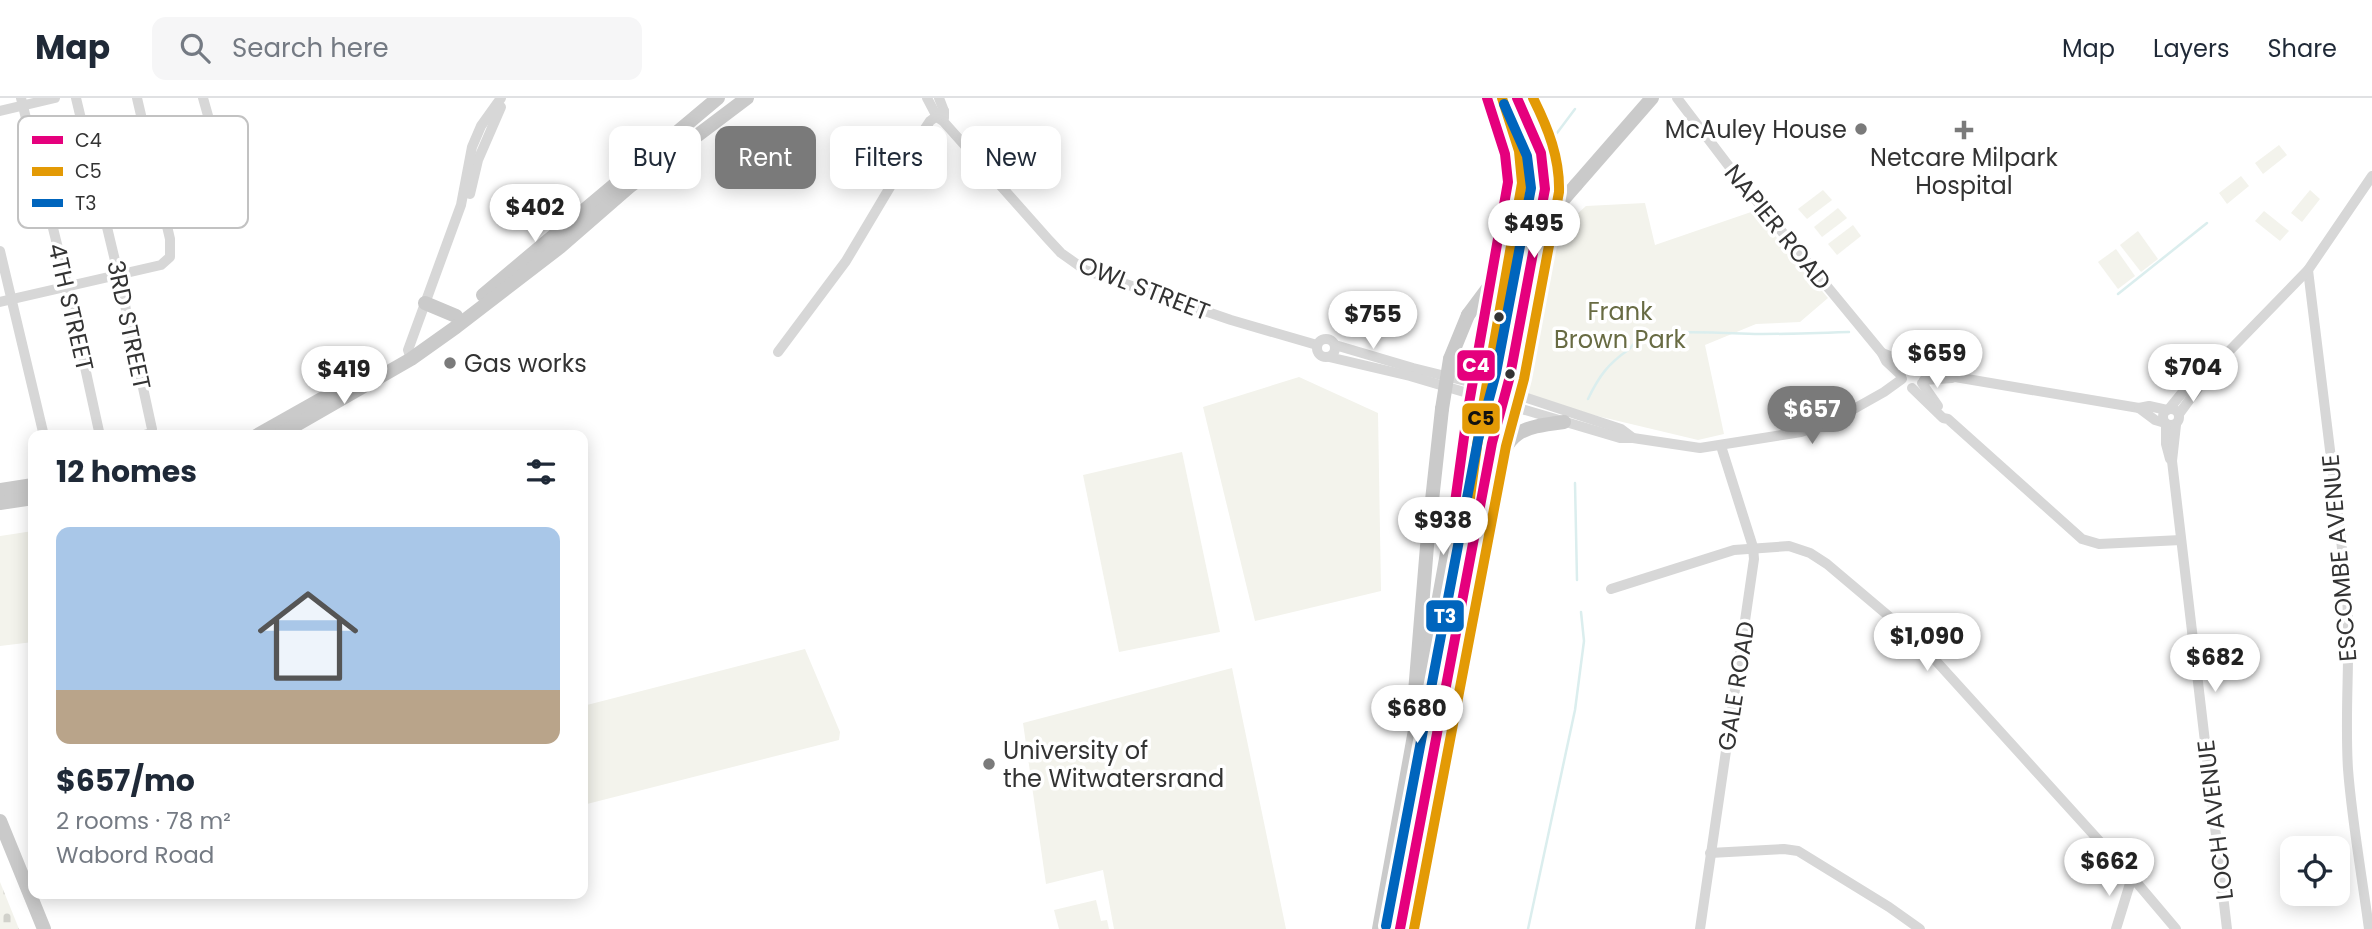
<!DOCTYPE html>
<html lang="en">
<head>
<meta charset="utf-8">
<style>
	:root { --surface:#fff; --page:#f6f6f7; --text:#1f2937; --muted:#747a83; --line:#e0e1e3; --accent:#7a7a7a }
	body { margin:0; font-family:Poppins,sans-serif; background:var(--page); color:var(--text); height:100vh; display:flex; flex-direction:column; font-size:26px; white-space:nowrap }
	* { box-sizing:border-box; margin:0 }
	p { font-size:23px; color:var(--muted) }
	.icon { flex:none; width:38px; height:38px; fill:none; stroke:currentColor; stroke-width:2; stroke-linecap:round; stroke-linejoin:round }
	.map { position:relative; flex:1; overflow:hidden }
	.side { position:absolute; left:28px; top:332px; width:560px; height:469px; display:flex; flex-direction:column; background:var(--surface); border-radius:14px; box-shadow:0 4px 18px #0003 }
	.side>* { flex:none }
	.hud { position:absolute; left:609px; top:28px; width:665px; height:63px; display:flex; gap:14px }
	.buttons { position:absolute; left:2280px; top:738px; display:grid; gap:14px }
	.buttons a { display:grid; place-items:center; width:70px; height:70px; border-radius:14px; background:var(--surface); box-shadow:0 4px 18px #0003; font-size:35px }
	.price { position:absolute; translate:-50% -60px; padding:0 16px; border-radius:24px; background:#fff; color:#222; font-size:23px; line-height:46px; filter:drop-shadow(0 2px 4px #0008) }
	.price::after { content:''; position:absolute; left:50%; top:42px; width:21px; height:16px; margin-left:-10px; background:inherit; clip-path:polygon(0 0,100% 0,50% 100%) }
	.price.selected { background:var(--accent); color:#fff }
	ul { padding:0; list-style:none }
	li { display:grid; align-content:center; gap:14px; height:371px; padding:0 28px }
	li+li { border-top:2px solid var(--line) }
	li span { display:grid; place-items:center; height:217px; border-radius:14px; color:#555 }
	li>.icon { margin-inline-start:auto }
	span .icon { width:126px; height:126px; fill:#fffc; stroke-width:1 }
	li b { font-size:30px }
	h2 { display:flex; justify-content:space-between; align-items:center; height:84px; padding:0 28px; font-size:30px }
	.pill { padding:0 24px; border-radius:14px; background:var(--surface); box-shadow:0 4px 18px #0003; font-size:24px; line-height:63px }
	.pill.selected { background:var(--accent); color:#fff }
	header { display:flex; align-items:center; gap:42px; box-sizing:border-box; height:98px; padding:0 35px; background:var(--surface); border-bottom:2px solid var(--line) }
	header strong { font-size:33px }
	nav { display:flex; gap:38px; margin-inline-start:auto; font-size:24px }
	.search { width:490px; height:63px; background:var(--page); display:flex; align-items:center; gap:18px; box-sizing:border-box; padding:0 24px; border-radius:14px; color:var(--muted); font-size:26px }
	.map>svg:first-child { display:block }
	.green { fill:#f3f3ec }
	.cemetery { fill:url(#cemetery-stones) }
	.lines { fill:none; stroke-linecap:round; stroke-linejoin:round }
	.stream { stroke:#dbeeee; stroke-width:2.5 }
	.minor { stroke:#d7d7d7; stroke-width:10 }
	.major { stroke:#cacaca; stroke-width:14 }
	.major-bridge { stroke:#cacaca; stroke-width:14 }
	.bus-1-casing { stroke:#fff; stroke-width:16 }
	.bus-2-casing { stroke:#fff; stroke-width:16 }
	.bus-3-casing { stroke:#fff; stroke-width:16 }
	.bus-1 { stroke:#e5007d; stroke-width:10 }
	.bus-2 { stroke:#e39a05; stroke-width:10 }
	.bus-3 { stroke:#0065bd; stroke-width:10 }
	.poi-dot { fill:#7a7a7a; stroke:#fff; stroke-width:2.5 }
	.bus-dot { fill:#333; stroke:#fff; stroke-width:2.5 }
	.labels { text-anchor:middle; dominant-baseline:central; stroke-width:7; stroke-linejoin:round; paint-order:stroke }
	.poi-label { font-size:24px; fill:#333; stroke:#fff; text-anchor:start }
	.street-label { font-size:24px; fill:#333; stroke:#fff }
	.park-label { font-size:24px; fill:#686b43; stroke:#fff }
	.key { fill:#fff; stroke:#c2c2c2; stroke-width:2 }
	.key-label { font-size:19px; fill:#333 }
	.line-badge { stroke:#fff; stroke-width:2.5 }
	.badge-label { font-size:19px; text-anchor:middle; font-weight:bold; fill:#fff }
	.pale-badge-label { font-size:19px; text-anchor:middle; font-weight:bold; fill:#111 }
</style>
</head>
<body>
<header>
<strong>Map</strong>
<div class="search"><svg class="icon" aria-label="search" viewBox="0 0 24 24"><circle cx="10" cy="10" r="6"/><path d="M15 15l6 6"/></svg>Search here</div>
<nav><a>Map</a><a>Layers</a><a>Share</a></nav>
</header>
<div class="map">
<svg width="2372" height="831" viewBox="0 0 2372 831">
	<defs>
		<pattern id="cemetery-stones" width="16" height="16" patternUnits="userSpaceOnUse" patternTransform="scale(1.75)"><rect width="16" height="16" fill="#f3f3ec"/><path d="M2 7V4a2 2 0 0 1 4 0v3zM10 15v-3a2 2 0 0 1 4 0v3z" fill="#d1d1cb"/></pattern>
	</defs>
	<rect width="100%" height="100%" fill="#fff"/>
	<g class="green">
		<polygon points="2279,47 2287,57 2263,76 2255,65"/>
		<polygon points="2241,78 2249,88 2227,106 2219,95"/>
		<polygon points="1823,92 1832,102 1807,121 1798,111"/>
		<polygon points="2310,92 2320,101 2302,124 2291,115"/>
		<polygon points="1645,105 1655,147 1754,113 1828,200 1800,224 1756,226 1705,247 1724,336 1698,342 1518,299 1546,144 1586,108"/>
		<polygon points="1838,110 1847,120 1822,139 1814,129"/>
		<polygon points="2264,113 2289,133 2280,143 2255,123"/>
		<polygon points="1853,127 1861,138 1837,157 1828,146"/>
		<polygon points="2138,133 2158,161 2141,174 2120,147"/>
		<polygon points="2116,151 2135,178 2118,191 2098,164"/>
		<polygon points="1299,279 1378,315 1381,493 1255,523 1203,309"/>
		<polygon points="1182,354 1220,534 1119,554 1083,377"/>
		<polygon points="33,433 33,544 0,548 0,438"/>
		<polygon points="805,551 840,634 839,642 583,707 583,608"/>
		<polygon points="1232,570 1286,831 1114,831 1103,772 1046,786 1023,625"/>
		<polygon points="1096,802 1101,823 1107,822 1109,831 1059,831 1054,812"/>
	</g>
	<polygon class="cemetery" points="0,784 19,831 0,831"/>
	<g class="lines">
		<g class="stream">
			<polyline points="1557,35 1575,11"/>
			<polyline points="2118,196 2207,125"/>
			<path d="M1588,301C1599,278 1608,266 1628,252C1632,249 1635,243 1639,240C1653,230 1741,236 1762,236C1791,236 1820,235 1849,234"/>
			<polyline points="1575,385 1577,482"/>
			<polyline points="1528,831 1575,612 1584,543 1581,514"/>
		</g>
		<g class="minor">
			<polyline points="21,0 67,187 100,338"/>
			<polyline points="76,0 118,175 152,331 151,335 141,338"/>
			<polyline points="203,0 229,92"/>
			<polyline points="927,0 937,19 943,23 1048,141 1061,155 1085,172 1231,222 1317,247"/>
			<polyline points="939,0 944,13 944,20"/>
			<polyline points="1677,0 1741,84 1882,255 1886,263 1901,277"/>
			<polyline points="0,13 55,0"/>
			<polyline points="470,96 478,62 501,9"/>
			<polyline points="0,153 44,338"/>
			<path d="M2308,172L2346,483C2352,546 2344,608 2348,671C2352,724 2362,778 2369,831"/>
			<polyline points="0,204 161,167 170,159 170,141 137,0"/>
			<circle cx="1326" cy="250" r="9"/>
			<polyline points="1335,247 1413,270 1506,293 1621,331 1633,340"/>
			<polyline points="778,254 846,163 924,32 930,23 944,13"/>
			<polyline points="1882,255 1921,271 1949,276 1955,279 2139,310 2149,308 2167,312"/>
			<polyline points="1329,259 1410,278 1620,340 1633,340 1700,350 1801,334 1829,325 1884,294 1902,281"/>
			<polyline points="411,261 408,252 461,107 472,49 481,28 501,0"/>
			<polyline points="1924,282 1952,280"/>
			<polyline points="1922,285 1938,308"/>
			<polyline points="1912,290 1943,320 1948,321 2082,441 2099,446 2181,442"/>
			<polyline points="2139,310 2155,322 2165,325"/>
			<circle cx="2171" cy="319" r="8"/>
			<polyline points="2169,311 2182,295 2201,282 2308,172 2372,78"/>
			<polyline points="2179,316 2198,290 2201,282"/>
			<polyline points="2166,326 2166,346 2170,361"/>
			<polyline points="2176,327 2172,363 2227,831"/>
			<polyline points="1611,491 1734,452 1789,448 1810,455 1827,466 1917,542 2132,779 2176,831"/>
			<polyline points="1710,755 1784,751 1798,753 1889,809 1920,831"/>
			<polyline points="1700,831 1754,461 1753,449 1721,348"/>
			<polyline points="2116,831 2132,779"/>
		</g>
		<g class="major">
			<polyline points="1576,87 1652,0"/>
			<polyline points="483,197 718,0"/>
			<polyline points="425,205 456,218"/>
			<polyline points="1450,261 1468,217"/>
			<polyline points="256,338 371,273"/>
			<polyline points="277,338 411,261 456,229 560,149 629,89 747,0"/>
			<path d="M1493,376C1511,332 1518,330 1564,324"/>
			<polyline points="0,392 33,387"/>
			<polyline points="0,405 33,400"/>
			<polyline points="1415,594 1427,448 1442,311"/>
			<polyline points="0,723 44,831"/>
			<path d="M1379,831L1455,411L1467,317L1507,94C1511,61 1497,30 1487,0"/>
			<path d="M1400,831L1492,345L1510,278L1545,91C1546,56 1532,30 1517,0"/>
		</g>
		<g class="major-bridge">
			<polyline points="1468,217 1500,174 1576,87"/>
			<polyline points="1442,311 1450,261"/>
		</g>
		<defs>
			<g id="bus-1">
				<polyline points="1451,434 1467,317 1508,84 1505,56 1487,0"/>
				<polyline points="1400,831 1492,345 1510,278 1545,91 1541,55 1517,0"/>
			</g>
			<g id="bus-2">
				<polyline points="1465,436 1481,319 1522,85 1519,53 1502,0"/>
				<path d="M1414,831L1506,348L1524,281L1559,94C1560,60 1548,30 1533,0"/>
			</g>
			<polyline id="bus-3" points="1386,828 1478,342 1496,275 1531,90 1527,58 1504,6"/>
		</defs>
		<use href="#bus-1" class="bus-1-casing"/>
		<use href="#bus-2" class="bus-2-casing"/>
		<use href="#bus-3" class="bus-3-casing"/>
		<use href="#bus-1" class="bus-1"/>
		<use href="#bus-2" class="bus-2"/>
		<use href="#bus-3" class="bus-3"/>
	</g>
	<g class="poi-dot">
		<circle cx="1861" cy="31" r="7"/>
		<path d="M1960.5 21.5h7v7h7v7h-7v7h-7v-7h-7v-7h7z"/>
		<circle cx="450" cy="265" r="7"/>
		<circle cx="989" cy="666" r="7"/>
	</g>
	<g class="bus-dot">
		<circle cx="1499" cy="219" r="6"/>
		<circle cx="1510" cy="276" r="6"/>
	</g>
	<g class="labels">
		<g class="poi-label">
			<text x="1847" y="31" text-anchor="end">McAuley House</text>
			<text x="1964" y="59" text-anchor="middle">Netcare Milpark<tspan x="1964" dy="28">Hospital</tspan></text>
			<text x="464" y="265">Gas works</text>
			<text x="1003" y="652">University of<tspan x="1003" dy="28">the Witwatersrand</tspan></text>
		</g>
		<g class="street-label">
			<text transform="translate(1778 129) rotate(51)">NAPIER ROAD</text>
			<text transform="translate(1144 190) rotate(21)">OWL STREET</text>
			<text transform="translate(71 209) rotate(77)">4TH STREET</text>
			<text transform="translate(129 227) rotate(78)">3RD STREET</text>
			<text transform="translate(2339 460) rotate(-95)">ESCOMBE AVENUE</text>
			<text transform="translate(1736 588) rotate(-81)">GALE ROAD</text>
			<text transform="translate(2215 722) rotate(-97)">LOCH AVENUE</text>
		</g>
		<g class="park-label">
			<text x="1620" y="213">Frank<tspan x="1620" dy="28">Brown Park</tspan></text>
		</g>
	</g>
	<rect x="18" y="18" width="230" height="112" rx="10" class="key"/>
	<rect x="32" y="38" width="31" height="8" fill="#e5007d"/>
	<rect x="32" y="69" width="31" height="9" fill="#e39a05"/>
	<rect x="32" y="101" width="31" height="8" fill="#0065bd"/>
	<g class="key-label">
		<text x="75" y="49">C4</text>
		<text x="75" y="80">C5</text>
		<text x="75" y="112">T3</text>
	</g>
	<g class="line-badge">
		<rect x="1456" y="251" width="40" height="33" rx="7" fill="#e5007d"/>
		<rect x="1461" y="304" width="40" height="33" rx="7" fill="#e39a05"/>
		<rect x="1425" y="501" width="40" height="34" rx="7" fill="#0065bd"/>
	</g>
	<g class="badge-label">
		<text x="1476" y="274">C4</text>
		<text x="1445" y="525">T3</text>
	</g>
	<g class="pale-badge-label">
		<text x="1481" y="327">C5</text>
	</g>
</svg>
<div class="buttons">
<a><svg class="icon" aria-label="locate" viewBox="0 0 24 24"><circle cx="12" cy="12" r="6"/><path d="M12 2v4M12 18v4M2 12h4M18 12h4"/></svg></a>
</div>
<b class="price" style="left:535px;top:146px">$402</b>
<b class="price" style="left:1534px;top:162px">$495</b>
<b class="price" style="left:1373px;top:253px">$755</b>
<b class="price" style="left:1937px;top:292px">$659</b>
<b class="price" style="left:2193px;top:306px">$704</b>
<b class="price" style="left:344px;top:308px">$419</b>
<b class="price selected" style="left:1812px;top:348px">$657</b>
<b class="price" style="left:1443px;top:459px">$938</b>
<b class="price" style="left:1927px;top:575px">$1,090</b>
<b class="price" style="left:2215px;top:596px">$682</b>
<b class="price" style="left:1417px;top:647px">$680</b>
<b class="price" style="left:2109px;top:800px">$662</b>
<div class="hud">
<a class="pill">Buy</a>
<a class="pill selected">Rent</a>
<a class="pill">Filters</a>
<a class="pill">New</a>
</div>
<section class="side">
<h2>12 homes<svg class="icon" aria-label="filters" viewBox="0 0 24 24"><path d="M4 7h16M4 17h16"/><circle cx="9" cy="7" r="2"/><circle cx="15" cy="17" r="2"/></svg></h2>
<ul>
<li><span style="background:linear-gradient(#a9c7e8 75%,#b9a48a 0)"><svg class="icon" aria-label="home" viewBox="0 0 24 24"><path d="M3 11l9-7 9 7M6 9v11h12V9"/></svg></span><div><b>$657/mo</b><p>2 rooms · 78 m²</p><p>Wabord Road</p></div></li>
</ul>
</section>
</div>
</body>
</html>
